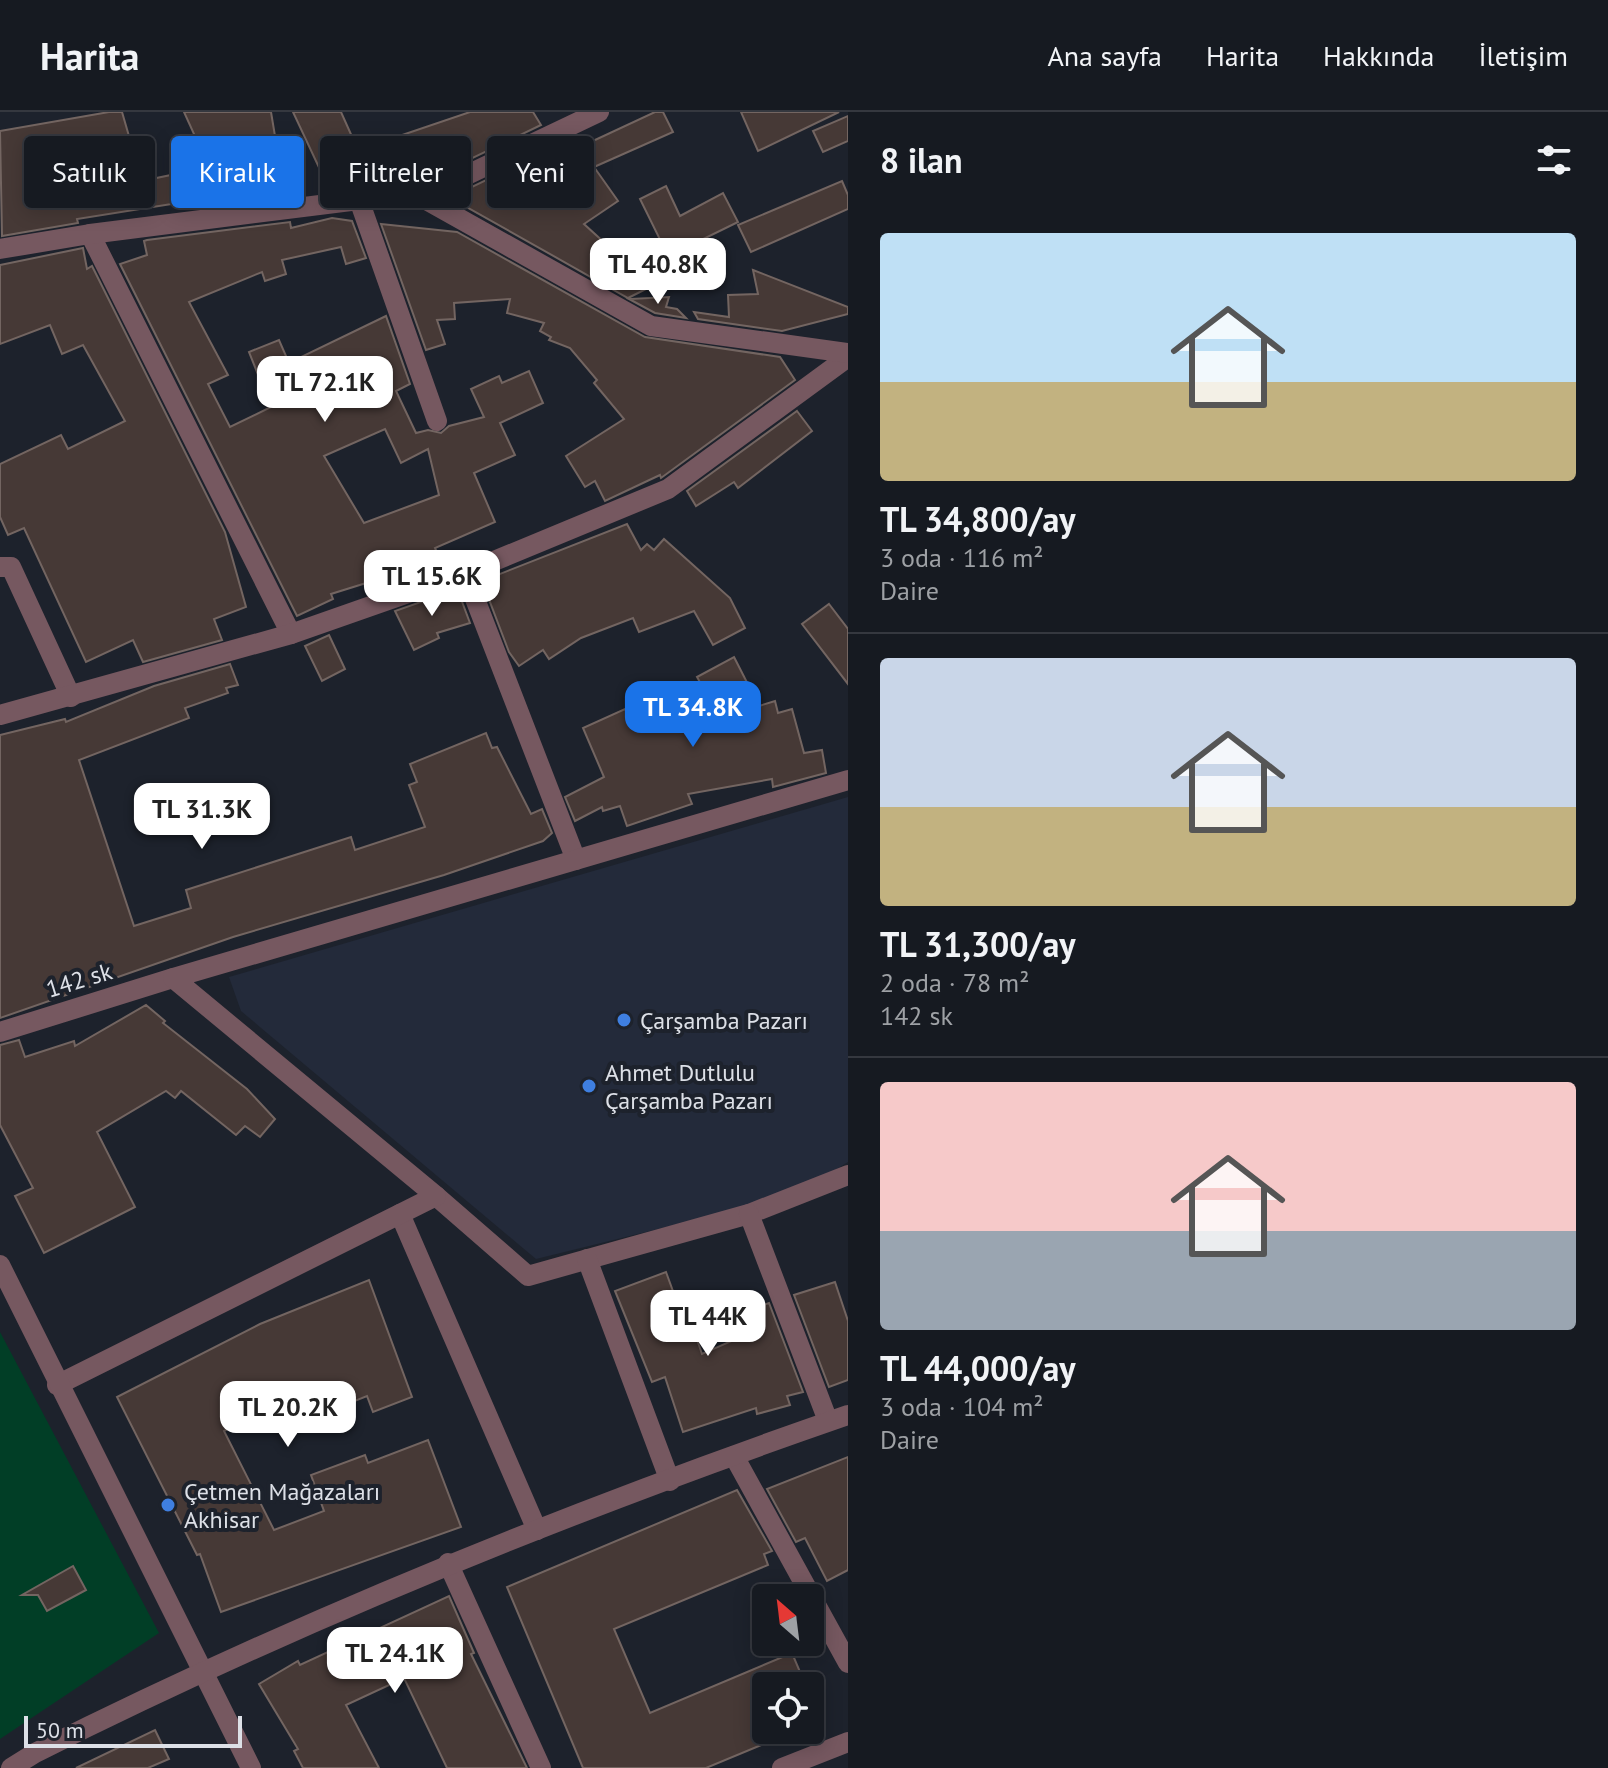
<!DOCTYPE html>
<html lang="tr">
<head>
<meta charset="utf-8">
<style>
	:root { --surface:#161a21; --page:#23272e; --text:#f1f3f6; --muted:#9ea1a5; --line:#35383f; --accent:#1a73e8 }
	body { margin:0; font-family:"PT Sans",sans-serif; background:var(--page); color:var(--text); height:100vh; display:flex; flex-direction:column; font-size:30px; white-space:nowrap }
	* { box-sizing:border-box; margin:0 }
	p { font-size:26px; color:var(--muted) }
	.icon { flex:none; width:44px; height:44px; fill:none; stroke:currentColor; stroke-width:2; stroke-linecap:round; stroke-linejoin:round }
	.map { position:relative; flex:1; overflow:hidden }
	.drawer { display:flex; flex-direction:column; background:var(--surface); width:760px }
	.drawer>* { flex:none }
	.banner { position:absolute; left:24px; top:24px; width:704px; height:72px; display:flex; gap:16px }
	.needle { width:52px; rotate:332deg }
	.fabs { position:absolute; left:752px; top:1472px; display:grid; gap:16px }
	.fabs a { display:grid; place-items:center; width:72px; height:72px; border-radius:8px; background:var(--surface); box-shadow:0 4px 20px #0003,0 0 0 2px var(--line); font-size:40px }
	.scale { position:absolute; left:24px; bottom:20px; width:218px; box-sizing:border-box; padding-left:8px; border:4px solid #dde0e7; border-top:0; font-size:22px; line-height:28px; white-space:nowrap; color:#dde0e7; -webkit-text-stroke:6px #1d222c; paint-order:stroke }
	.price { position:absolute; translate:-50% -68px; padding:0 18px; border-radius:16px; background:#fff; color:#222; font-size:26px; line-height:52px; filter:drop-shadow(0 2px 4px #0008) }
	.price::after { content:''; position:absolute; left:50%; top:48px; width:24px; height:18px; margin-left:-12px; background:inherit; clip-path:polygon(0 0,100% 0,50% 100%) }
	.price.on { background:var(--accent); color:#fff }
	ul { padding:0; list-style:none }
	li { display:grid; align-content:center; gap:16px; height:424px; padding:0 32px }
	li+li { border-top:2px solid var(--line) }
	li span { display:grid; place-items:center; height:248px; border-radius:8px; color:#555 }
	li>.icon { margin-inline-start:auto }
	span .icon { width:144px; height:144px; fill:#fffc; stroke-width:1 }
	li b { font-size:34px }
	h2 { display:flex; justify-content:space-between; align-items:center; height:96px; padding:0 32px; font-size:34px }
	.pill { padding:0 28px; border-radius:8px; background:var(--surface); box-shadow:0 4px 20px #0003,0 0 0 2px var(--line); font-size:28px; line-height:72px }
	.pill.on { background:var(--accent); color:#fff }
	header { display:flex; align-items:center; gap:48px; box-sizing:border-box; height:112px; padding:0 40px; background:var(--surface); border-bottom:2px solid var(--line) }
	header strong { font-size:38px }
	nav { display:flex; gap:44px; margin-inline-start:auto; font-size:28px }
	main { display:flex; flex:1; min-height:0 }
	.map>svg:first-child { display:block }
	.built { fill:#232a3a }
	.green { fill:#013e26 }
	.building { fill:#463936; stroke:#736561; stroke-width:2; fill-rule:evenodd }
	.lines { fill:none; stroke-linecap:round; stroke-linejoin:round }
	.minor { stroke:#765860; stroke-width:20 }
	.tertiary { stroke:#765860; stroke-width:20 }
	.shop-dot { fill:#3f7fe0; stroke:#1d222c; stroke-width:3 }
	.labels { text-anchor:middle; dominant-baseline:central; stroke-width:8; stroke-linejoin:round; paint-order:stroke }
	.street-label { font-size:24px; fill:#dde0e7; stroke:#1d222c }
	.poi-label { font-size:24px; fill:#dde0e7; stroke:#1d222c; text-anchor:start }
</style>
</head>
<body>
<header>
<strong>Harita</strong>
<nav><a>Ana sayfa</a><a>Harita</a><a>Hakkında</a><a>İletişim</a></nav>
</header>
<main>
<div class="map">
<svg width="848" height="1656" viewBox="0 0 848 1656">
	<rect width="100%" height="100%" fill="#1d222c"/>
	<polygon class="built" points="848,685 848,1050 793,1084 536,1147 241,899 229,865"/>
	<polygon class="green" points="0,1220 159,1521 0,1627"/>
	<g class="building">
		<polygon points="109,0 122,0 142,69 209,55 184,0 271,0 285,84 220,92 247,80 77,107 78,111 2,124 0,19"/>
		<polygon points="293,0 341,0 358,38 470,0 533,0 541,13 454,55 454,52 395,73 330,79"/>
		<polygon points="655,0 663,0 673,20 594,55 618,89 584,112 652,174 628,186 456,89 455,83 553,36 557,43 564,39 565,42"/>
		<polygon points="741,0 839,0 758,39"/>
		<polygon points="848,4 848,29 823,40 813,19"/>
		<polygon points="842,69 848,83 848,97 751,140 738,113"/>
		<polygon points="666,74 680,104 723,81 738,110 689,134 698,151 677,162 640,87"/>
		<path d="M332,106L352,109L366,146L346,152L341,135L282,148L286,162L265,169L262,160L189,190L228,263L208,272L230,315L271,295L249,240L279,228L289,251L386,204L410,272L396,279L416,321L428,318L441,321L449,314L484,305L471,277L499,264L502,271L529,259L543,291L500,311L515,343L474,361L495,410L435,436L443,455L383,476L379,467L331,482L333,487L297,504L120,152L147,143L144,129L147,128L290,110L291,116ZM385,317L401,351L428,337L439,383L364,411L324,344Z"/>
		<polygon points="381,112 457,120 645,225 780,245 795,268 661,366 660,363 605,389 595,369 585,375 566,344 624,307 594,271 597,268 570,236 549,228 551,225 540,219 544,211 507,201 510,187 454,191 455,207 437,208 445,232 426,238"/>
		<polygon points="83,136 87,157 92,154 225,420 246,495 214,507 222,528 143,550 133,528 86,550 24,416 8,423 0,405 0,352 61,323 68,337 125,309 83,233 62,242 50,213 0,232 0,153"/>
		<polygon points="753,158 848,195 848,202 782,219 698,207 694,200 729,205 728,183 758,182"/>
		<polygon points="669,185 666,195 677,197 686,206 655,201 629,187"/>
		<polygon points="797,299 812,319 738,376 734,370 696,394 687,379"/>
		<polygon points="627,412 641,438 647,432 654,438 664,427 730,486 745,516 713,533 694,499 639,520 633,506 581,526 549,547 543,538 519,554 509,540 482,469"/>
		<polygon points="452,479 458,479 470,511 437,521 439,526 414,538 395,499"/>
		<polygon points="829,492 848,517 848,572 802,512"/>
		<polygon points="329,523 345,557 322,569 305,534"/>
		<polygon points="734,545 759,594 775,589 778,601 792,597 804,641 822,638 826,661 773,675 772,667 688,682 692,692 627,714 620,694 603,699 602,695 575,709 565,685 604,665 583,616 625,597 630,607 701,572 697,565"/>
		<polygon points="230,552 238,573 226,576 228,581 185,596 189,606 79,648 134,814 191,796 186,778 351,725 355,738 425,715 409,673 417,670 410,652 486,621 492,636 497,635 531,702 542,697 552,721 543,729 444,763 233,825 0,906 0,623 65,607 66,610 154,574"/>
		<polygon points="146,893 165,909 163,911 247,977 275,1007 260,1025 245,1014 236,1023 181,979 175,986 166,979 97,1020 135,1095 44,1141 15,1084 33,1076 0,1013 0,933 19,928 25,945 74,929 75,934"/>
		<polygon points="666,1160 681,1201 687,1198 702,1242 743,1224 741,1218 754,1214 749,1198 769,1191 803,1280 787,1284 790,1293 757,1302 756,1296 683,1320 665,1265 652,1270 615,1179"/>
		<polygon points="369,1168 412,1285 373,1300 367,1284 294,1313 284,1288 224,1319 274,1418 324,1399 311,1363 365,1343 368,1351 428,1328 461,1415 221,1500 200,1442 197,1443 117,1285 260,1212"/>
		<polygon points="835,1170 848,1209 848,1268 829,1275 794,1183"/>
		<polygon points="848,1345 848,1458 827,1469 805,1426 796,1430 767,1377"/>
		<polygon points="737,1378 772,1439 764,1442 768,1453 614,1517 650,1601 792,1541 806,1574 766,1574 766,1631 706,1656 583,1656 507,1475"/>
		<polygon points="73,1454 86,1478 47,1499 38,1483 22,1483"/>
		<polygon points="449,1484 474,1541 471,1542 527,1656 447,1656 404,1566 346,1593 379,1656 303,1656 294,1639 298,1637 259,1572 298,1549 300,1553"/>
		<polygon points="155,1618 169,1647 148,1656 76,1656"/>
	</g>
	<g class="lines">
		<g class="minor">
			<polyline points="421,85 599,0"/>
			<polyline points="359,88 437,309"/>
			<polyline points="90,122 291,522"/>
			<polyline points="0,455 11,455 71,585"/>
			<polyline points="465,461 576,748"/>
			<polyline points="0,603 291,522 465,461 668,377 848,245"/>
			<polyline points="0,920 173,866"/>
			<polyline points="436,1084 528,1164 749,1102 848,1063"/>
			<polyline points="400,1102 537,1418"/>
			<polyline points="749,1102 828,1309"/>
			<polyline points="587,1147 670,1369"/>
			<polyline points="57,1273 436,1084 173,866 848,668"/>
			<polyline points="734,1344 848,1551"/>
			<polyline points="448,1451 541,1656"/>
			<polyline points="782,1656 848,1630"/>
		</g>
		<g class="tertiary">
			<polyline points="0,137 90,122 359,88 421,85 651,214 848,241"/>
			<polyline points="0,1153 251,1656"/>
			<path d="M11,1656L35,1641C298,1509 570,1399 848,1303"/>
		</g>
	</g>
	<g class="shop-dot">
		<circle cx="624" cy="908" r="8"/>
		<circle cx="589" cy="974" r="8"/>
		<circle cx="168" cy="1393" r="8"/>
	</g>
	<g class="labels">
		<g class="street-label">
			<text transform="translate(79 868) rotate(-17)">142 sk</text>
		</g>
		<g class="poi-label">
			<text x="640" y="908">Çarşamba Pazarı</text>
			<text x="605" y="960">Ahmet Dutlulu<tspan x="605" dy="28">Çarşamba Pazarı</tspan></text>
			<text x="184" y="1379">Çetmen Mağazaları<tspan x="184" dy="28">Akhisar</tspan></text>
		</g>
	</g>
</svg>
<div class="fabs">
<a><svg class="needle" viewBox="-14 -14 28 28"><path d="M0-13l5 13h-10z" fill="#e53935"/><path d="M0 13l5-13h-10z" fill="#9ea1a5"/></svg></a>
<a><svg class="icon" aria-label="locate" viewBox="0 0 24 24"><circle cx="12" cy="12" r="6"/><path d="M12 2v4M12 18v4M2 12h4M18 12h4"/></svg></a>
</div>
<div class="scale">50 m</div>
<b class="price" style="left:658px;top:194px">TL 40.8K</b>
<b class="price" style="left:325px;top:312px">TL 72.1K</b>
<b class="price" style="left:432px;top:506px">TL 15.6K</b>
<b class="price on" style="left:693px;top:637px">TL 34.8K</b>
<b class="price" style="left:202px;top:739px">TL 31.3K</b>
<b class="price" style="left:708px;top:1246px">TL 44K</b>
<b class="price" style="left:288px;top:1337px">TL 20.2K</b>
<b class="price" style="left:395px;top:1583px">TL 24.1K</b>
<div class="banner">
<a class="pill">Satılık</a>
<a class="pill on">Kiralık</a>
<a class="pill">Filtreler</a>
<a class="pill">Yeni</a>
</div>
</div>
<section class="drawer">
<h2>8 ilan<svg class="icon" aria-label="filters" viewBox="0 0 24 24"><path d="M4 7h16M4 17h16"/><circle cx="9" cy="7" r="2"/><circle cx="15" cy="17" r="2"/></svg></h2>
<ul>
<li><span style="background:linear-gradient(#bfe0f5 60%,#c2b280 0)"><svg class="icon" aria-label="home" viewBox="0 0 24 24"><path d="M3 11l9-7 9 7M6 9v11h12V9"/></svg></span><div><b>TL 34,800/ay</b><p>3 oda · 116 m²</p><p>Daire</p></div></li>
<li><span style="background:linear-gradient(#c9d6e8 60%,#c2b280 0)"><svg class="icon" aria-label="home" viewBox="0 0 24 24"><path d="M3 11l9-7 9 7M6 9v11h12V9"/></svg></span><div><b>TL 31,300/ay</b><p>2 oda · 78 m²</p><p>142 sk</p></div></li>
<li><span style="background:linear-gradient(#f6c9c9 60%,#9aa5b1 0)"><svg class="icon" aria-label="home" viewBox="0 0 24 24"><path d="M3 11l9-7 9 7M6 9v11h12V9"/></svg></span><div><b>TL 44,000/ay</b><p>3 oda · 104 m²</p><p>Daire</p></div></li>
</ul>
</section>
</main>
</body>
</html>
